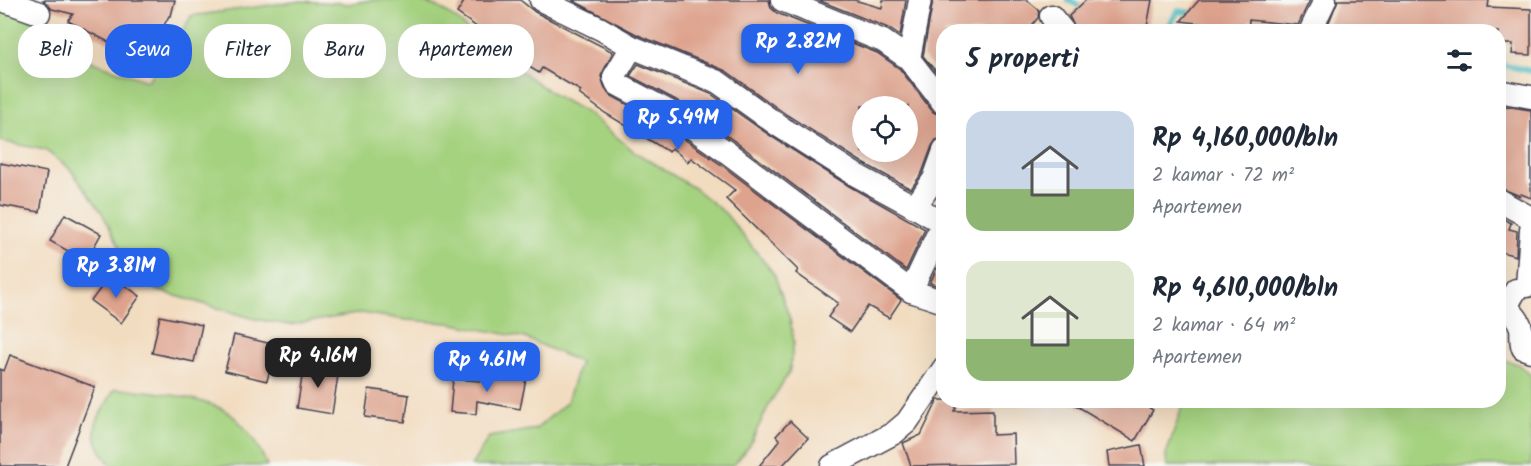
<!DOCTYPE html>
<html lang="id">
<head>
<meta charset="utf-8">
<style>
	:root { --surface:#fff; --page:#f6f6f7; --text:#1f2937; --muted:#747a83; --accent:#2563eb }
	body { margin:0; font-family:Kalam,sans-serif; background:var(--page); color:var(--text); height:100vh; display:flex; flex-direction:column; font-size:22px; white-space:nowrap }
	* { box-sizing:border-box; margin:0 }
	p { font-size:20px; color:var(--muted) }
	.icon { flex:none; width:33px; height:33px; fill:none; stroke:currentColor; stroke-width:2; stroke-linecap:round; stroke-linejoin:round }
	.map { position:relative; flex:1; overflow:hidden }
	.side { position:absolute; left:936px; top:24px; width:570px; height:384px; display:flex; flex-direction:column; background:var(--surface); border-radius:24px; box-shadow:0 6px 24px #0002 }
	.side>* { flex:none }
	.top-card { position:absolute; left:18px; top:24px; width:570px; height:54px; display:flex; gap:12px }
	.buttons { position:absolute; left:852px; top:96px; display:grid; gap:12px }
	.buttons a { display:grid; place-items:center; width:66px; height:66px; border-radius:50%; background:var(--surface); box-shadow:0 6px 24px #0002; font-size:30px }
	.price { position:absolute; translate:-50% -51px; padding:0 14px; border-radius:12px; background:var(--accent); color:#fff; font-size:20px; line-height:39px; filter:drop-shadow(0 2px 3px #0008) }
	.price::after { content:''; position:absolute; left:50%; top:36px; width:18px; height:14px; margin-left:-9px; background:inherit; clip-path:polygon(0 0,100% 0,50% 100%) }
	.price.on { background:#222; color:#fff }
	ul { padding:0; list-style:none }
	li { display:flex; align-items:center; gap:18px; height:150px; padding:0 30px }
	li span { display:grid; place-items:center; flex:none; width:168px; height:120px; border-radius:18px; color:#555 }
	li>.icon { margin-inline-start:auto }
	span .icon { width:72px; height:72px; fill:#fffc; stroke-width:1 }
	li b { font-size:26px }
	h2 { display:flex; justify-content:space-between; align-items:center; height:72px; padding:0 30px; font-size:26px }
	.pill { padding:0 21px; border-radius:24px; background:var(--surface); box-shadow:0 6px 24px #0002; font-size:21px; line-height:54px }
	.pill.on { background:var(--accent); color:#fff }
	.map>svg:first-child { display:block }
	.green { fill:#a5d27f; stroke:#647a5d; stroke-width:1.5 }
	.lines { fill:none; stroke-linecap:round; stroke-linejoin:round }
	.stream { stroke:#4cbbc1; stroke-width:6 }
	.building { fill:#dea38d; fill-rule:evenodd }
	.street-casing { stroke:#413e4f; stroke-width:25 }
	.street { stroke:#fff; stroke-width:22 }
</style>
</head>
<body>
<div class="map">
<svg width="1531" height="466" viewBox="0 0 1531 466">
	<rect width="100%" height="100%" fill="#f6f6f2"/>
	<filter id="ink" filterUnits="userSpaceOnUse"><feTurbulence type="fractalNoise" baseFrequency=".0167" numOctaves="2"/><feDisplacementMap in="SourceGraphic" scale="12" xChannelSelector="R" yChannelSelector="G"/><feConvolveMatrix kernelMatrix="1 2 1 2 8 2 1 2 1" color-interpolation-filters="sRGB"/></filter>
	<filter id="wash" filterUnits="userSpaceOnUse"><feTurbulence type="fractalNoise" baseFrequency=".008" numOctaves="4" result="noise"/><feDisplacementMap in="SourceGraphic" scale="24" xChannelSelector="R" yChannelSelector="G"/><feGaussianBlur stdDeviation="1.35" result="paint"/><feColorMatrix in="noise" values="0 0 0 0 0 0 0 0 0 0 0 0 0 0 0 0 0 1.4 0 .05"/><feComposite in="paint" operator="in"/></filter>
	<g filter="url(#wash)">
		<rect width="100%" height="100%" fill="#f2dcbf"/>
		<g class="green">
			<polygon points="370,0 415,0 438,7 460,22 480,43 556,96 589,114 635,152 694,188 725,213 774,274 790,319 794,342 789,373 771,401 749,446 733,466 471,466 489,437 536,429 567,402 580,362 525,338 449,323 407,320 362,313 289,325 255,319 156,290 130,267 101,211 70,169 45,150 0,141 0,8 29,18 60,37 93,62 147,81 172,52 191,16 301,1 349,4"/>
			<polygon points="1499,359 1518,364 1531,375 1531,466 1167,466 1166,455 1184,401 1498,400"/>
			<path d="M115,389C142,389 213,398 233,416C247,428 261,449 267,466H112C83,433 96,421 115,389Z"/>
		</g>
		<g class="lines">
			<g class="stream">
				<polyline points="1068,0 1078,5 1083,13"/>
				<polyline points="1165,32 1178,11 1195,13 1205,24 1224,32"/>
				<polyline points="1498,64 1531,71"/>
			</g>
		</g>
		<g id="blocks">
			<g class="building">
				<polygon points="43,0 175,0 171,16 169,16 145,61 68,21 73,14 52,9"/>
				<polygon points="465,0 520,0 535,12 613,52 601,76 605,89 610,95 661,123 720,164 901,300 889,318 868,306 850,332 828,317 838,303 796,273 798,270 726,199 735,190 691,158 688,162 672,148 669,152 605,113 579,94 581,91 542,68 539,73 513,57 515,54 457,13"/>
				<path d="M572,0H769L771,8L777,13L877,53L900,69L933,112L944,117V138L936,140L932,146L922,173L911,189L863,163L787,115L726,71L638,35ZM862,106H908V152H862Z"/>
				<polygon points="818,0 854,0 882,8 883,0 906,0 900,36 888,28"/>
				<polygon points="933,0 1027,0 1039,10 1038,18 1026,32 944,32 944,81 923,56"/>
				<polygon points="1086,0 1152,0 1146,32 1077,32 1069,16"/>
				<polygon points="1199,0 1310,0 1298,25 1249,20 1248,30 1181,21"/>
				<polygon points="1338,0 1489,0 1488,7 1531,9 1531,55 1512,54 1513,44 1498,44 1498,32 1335,32 1335,28 1327,27"/>
				<polygon points="638,64 711,94 772,137 849,186 925,229 906,270 736,142 676,100 630,76"/>
				<polygon points="1498,105 1531,110 1531,198 1521,194 1520,196 1498,187"/>
				<polygon points="0,163 47,172 40,212 0,205"/>
				<polygon points="65,214 101,234 86,261 50,241"/>
				<polygon points="1498,216 1511,223 1509,229 1517,231 1516,256 1498,251"/>
				<polygon points="937,268 944,268 944,288 930,283"/>
				<polygon points="108,278 114,278 140,296 121,323 91,301"/>
				<polygon points="160,316 202,325 194,362 152,353"/>
				<polygon points="234,335 276,345 267,381 225,371"/>
				<polygon points="10,355 95,387 65,466 0,466 0,369 4,371"/>
				<polygon points="304,364 339,369 332,414 297,408"/>
				<polygon points="493,372 526,379 520,409 477,401 476,414 450,412 453,379 492,382"/>
				<polygon points="369,389 409,395 405,422 365,417"/>
				<polygon points="938,400 960,400 954,411 993,410 993,435 1013,434 1014,464 911,466 903,443 921,435"/>
				<polygon points="1067,400 1136,400 1153,410 1135,441"/>
				<polygon points="790,421 808,438 782,466 759,466 780,440 776,436"/>
				<polygon points="1141,445 1145,466 1109,466 1107,452"/>
			</g>
		</g>
	</g>
	<g filter="url(#ink)">
		<use href="#blocks" fill-opacity="0" stroke="#413e4f" stroke-width="1.5"/>
		<g class="lines">
			<defs>
				<g id="street">
					<polyline points="2,0 39,13"/>
					<polyline points="541,0 601,29 632,47 718,82 779,126 856,175 915,207"/>
					<polyline points="782,0 883,41 909,59 944,104"/>
					<polyline points="1051,16 1064,32"/>
					<polyline points="1310,32 1325,0"/>
					<polyline points="632,47 614,77 617,84 668,111 728,153 911,291"/>
					<polyline points="909,59 920,0"/>
					<polyline points="1498,91 1531,97"/>
					<polyline points="944,151 934,179 915,207 941,222 941,227 911,291 944,302"/>
					<polyline points="1498,200 1531,218"/>
					<polyline points="1527,286 1531,230"/>
					<path d="M1516,290C1499,315 1517,309 1521,328C1522,335 1520,341 1523,348L1531,351"/>
					<polyline points="832,466 894,433 907,422 944,368"/>
				</g>
			</defs>
			<use href="#street" class="street-casing"/>
			<use href="#street" class="street"/>
		</g>
	</g>
</svg>
<div class="buttons">
<a><svg class="icon" aria-label="locate" viewBox="0 0 24 24"><circle cx="12" cy="12" r="6"/><path d="M12 2v4M12 18v4M2 12h4M18 12h4"/></svg></a>
</div>
<b class="price" style="left:798px;top:75px">Rp 2.82M</b>
<b class="price" style="left:678px;top:151px">Rp 5.49M</b>
<b class="price" style="left:116px;top:299px">Rp 3.81M</b>
<b class="price on" style="left:318px;top:389px">Rp 4.16M</b>
<b class="price" style="left:487px;top:393px">Rp 4.61M</b>
<div class="top-card">
<a class="pill">Beli</a>
<a class="pill on">Sewa</a>
<a class="pill">Filter</a>
<a class="pill">Baru</a>
<a class="pill">Apartemen</a>
</div>
<section class="side">
<h2>5 properti<svg class="icon" aria-label="filters" viewBox="0 0 24 24"><path d="M4 7h16M4 17h16"/><circle cx="9" cy="7" r="2"/><circle cx="15" cy="17" r="2"/></svg></h2>
<ul>
<li><span style="background:linear-gradient(#c9d6e8 65%,#8fb573 0)"><svg class="icon" aria-label="home" viewBox="0 0 24 24"><path d="M3 11l9-7 9 7M6 9v11h12V9"/></svg></span><div><b>Rp 4,160,000/bln</b><p>2 kamar · 72 m²</p><p>Apartemen</p></div></li>
<li><span style="background:linear-gradient(#dfe7d0 65%,#8fb573 0)"><svg class="icon" aria-label="home" viewBox="0 0 24 24"><path d="M3 11l9-7 9 7M6 9v11h12V9"/></svg></span><div><b>Rp 4,610,000/bln</b><p>2 kamar · 64 m²</p><p>Apartemen</p></div></li>
</ul>
</section>
</div>
</body>
</html>
